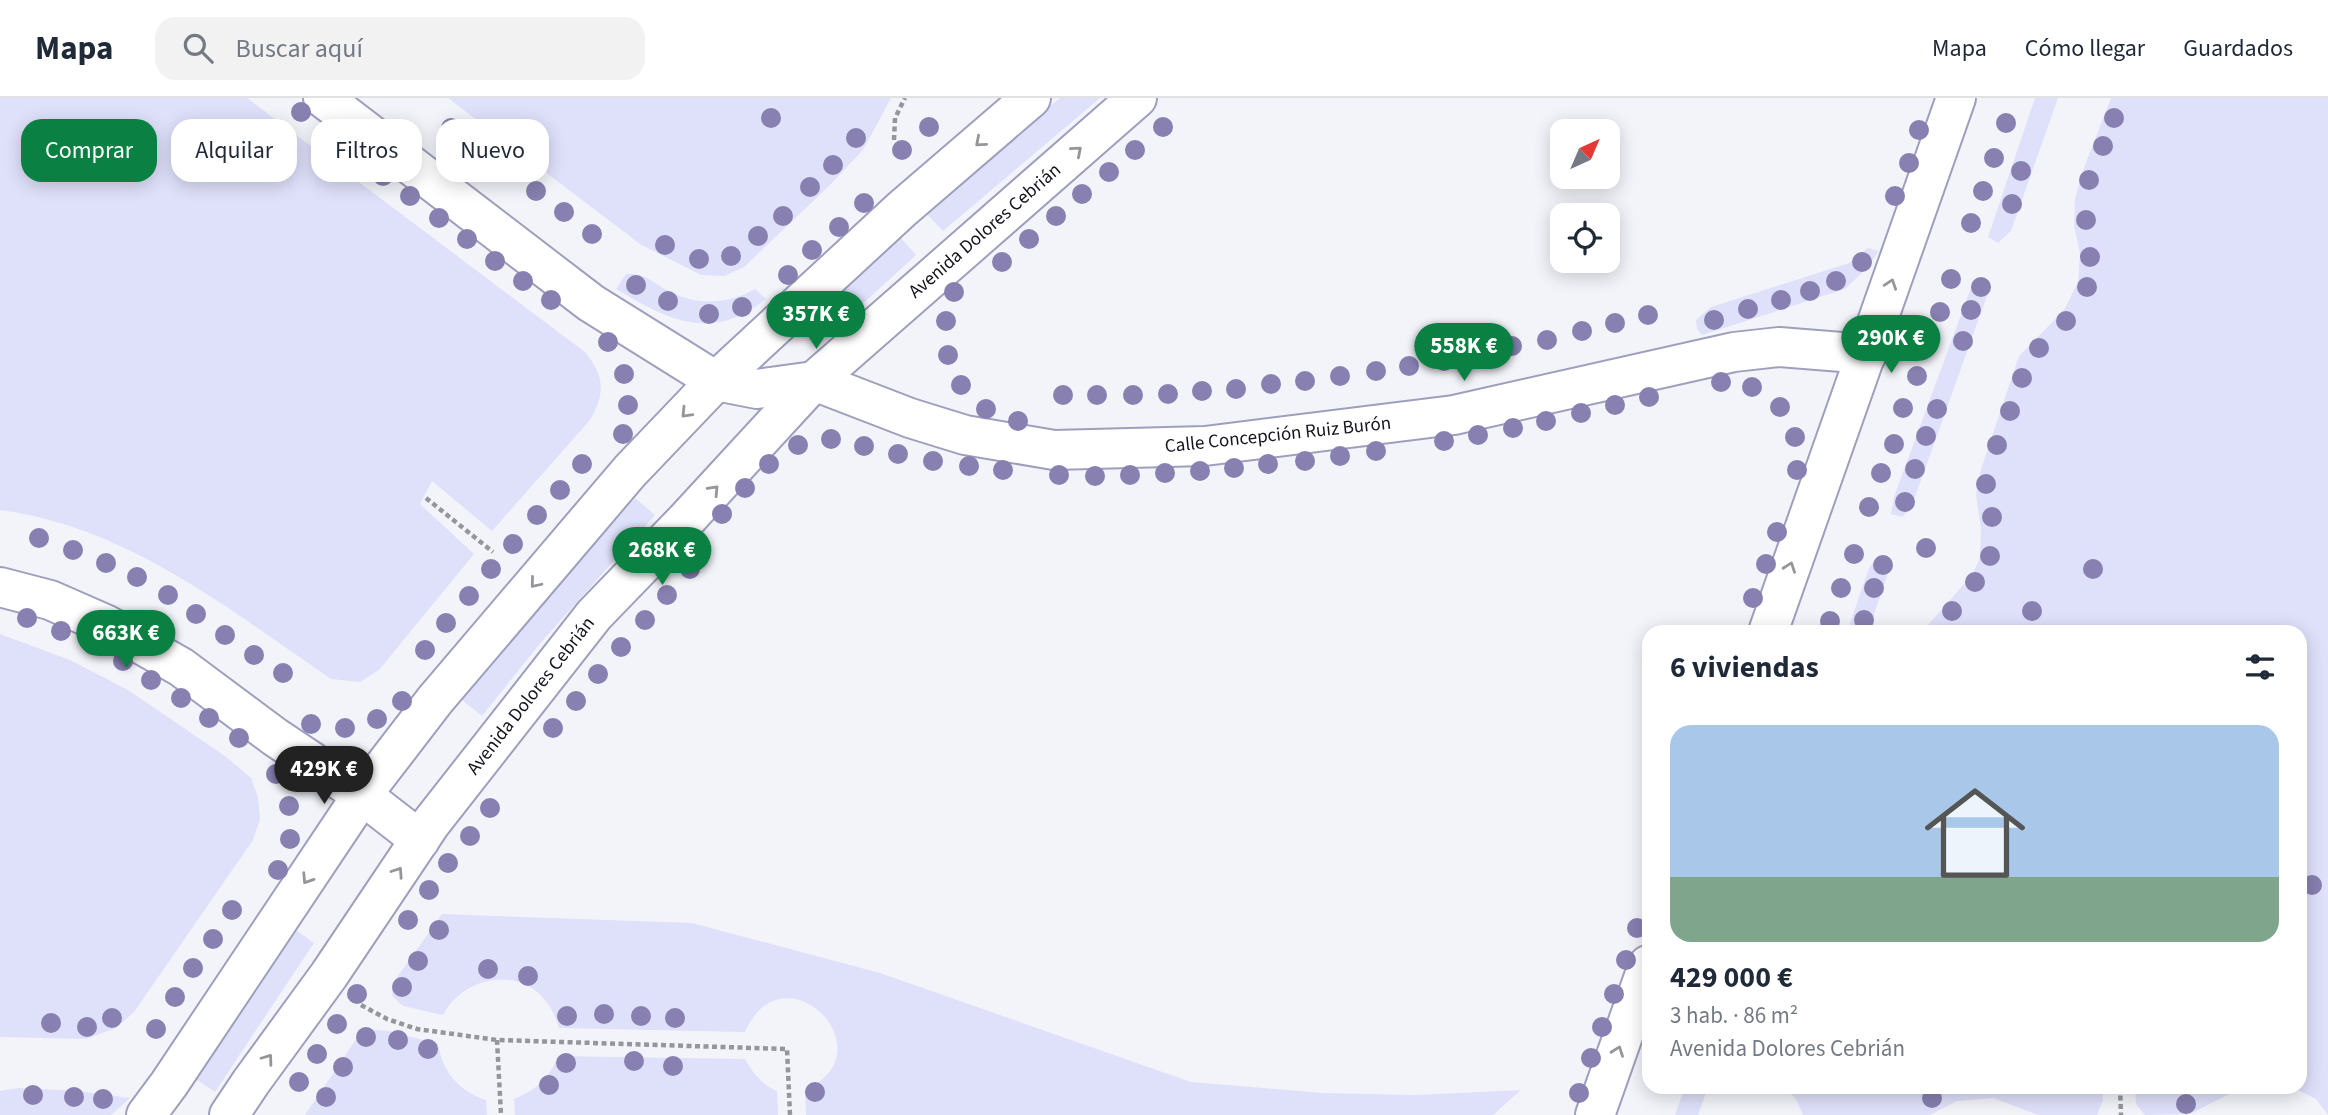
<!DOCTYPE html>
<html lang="es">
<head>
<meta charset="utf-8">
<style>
	:root { --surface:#fff; --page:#f2f2f3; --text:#1f2937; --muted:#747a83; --line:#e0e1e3; --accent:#0b8043 }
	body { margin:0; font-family:"Source Sans 3",sans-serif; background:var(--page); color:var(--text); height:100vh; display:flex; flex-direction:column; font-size:26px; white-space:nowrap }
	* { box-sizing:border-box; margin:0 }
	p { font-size:23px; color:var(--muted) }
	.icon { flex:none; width:38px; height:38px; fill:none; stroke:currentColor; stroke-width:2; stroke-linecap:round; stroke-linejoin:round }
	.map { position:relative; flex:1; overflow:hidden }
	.side { position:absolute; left:1642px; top:527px; width:665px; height:469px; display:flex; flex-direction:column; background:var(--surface); border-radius:21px; box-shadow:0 4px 18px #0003 }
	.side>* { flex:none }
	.hud { position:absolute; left:21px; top:21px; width:665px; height:63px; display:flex; gap:14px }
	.needle { width:46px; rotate:44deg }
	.fabs { position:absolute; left:1550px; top:21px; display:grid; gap:14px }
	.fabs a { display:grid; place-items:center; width:70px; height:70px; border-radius:14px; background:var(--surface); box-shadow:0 4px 18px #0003; font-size:35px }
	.price { position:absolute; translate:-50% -60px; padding:0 16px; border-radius:24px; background:var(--accent); color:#fff; font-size:23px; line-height:46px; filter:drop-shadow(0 2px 4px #0008) }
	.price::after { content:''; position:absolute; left:50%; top:42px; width:21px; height:16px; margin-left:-10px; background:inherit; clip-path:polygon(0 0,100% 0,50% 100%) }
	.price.current { background:#222; color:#fff }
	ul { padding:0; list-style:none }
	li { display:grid; align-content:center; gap:14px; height:371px; padding:0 28px }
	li+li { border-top:2px solid var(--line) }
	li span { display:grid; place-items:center; height:217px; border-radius:21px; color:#555 }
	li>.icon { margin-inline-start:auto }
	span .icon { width:126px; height:126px; fill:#fffc; stroke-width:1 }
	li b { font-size:30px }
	h2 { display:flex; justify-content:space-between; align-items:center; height:84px; padding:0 28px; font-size:30px }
	.chip { padding:0 24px; border-radius:21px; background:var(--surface); box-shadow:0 4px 18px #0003; font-size:24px; line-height:63px }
	.chip.current { background:var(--accent); color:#fff }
	header { display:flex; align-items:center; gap:42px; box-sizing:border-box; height:98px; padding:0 35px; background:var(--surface); border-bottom:2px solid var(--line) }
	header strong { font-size:33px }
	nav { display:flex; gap:38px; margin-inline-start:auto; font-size:24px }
	.search { width:490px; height:63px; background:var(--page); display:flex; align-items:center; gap:18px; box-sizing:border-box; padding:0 24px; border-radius:21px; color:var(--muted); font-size:26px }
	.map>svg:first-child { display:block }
	.green { fill:#dfe0fa }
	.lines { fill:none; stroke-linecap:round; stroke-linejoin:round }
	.minor-casing { stroke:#9e9fbc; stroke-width:42 }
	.path { stroke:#95959d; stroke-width:4.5; stroke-dasharray:5 3.5; stroke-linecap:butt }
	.minor { stroke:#fff; stroke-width:38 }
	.tree { fill:#8780b0 }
	.oneway { stroke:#95959a }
	.labels { text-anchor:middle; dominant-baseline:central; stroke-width:7; stroke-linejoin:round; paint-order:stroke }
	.street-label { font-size:19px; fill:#14141e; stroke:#fff }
</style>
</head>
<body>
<header>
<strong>Mapa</strong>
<div class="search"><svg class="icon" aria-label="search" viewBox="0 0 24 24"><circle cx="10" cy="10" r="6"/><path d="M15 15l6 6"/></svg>Buscar aquí</div>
<nav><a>Mapa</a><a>Cómo llegar</a><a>Guardados</a></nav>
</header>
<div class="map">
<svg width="2328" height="1017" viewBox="0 0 2328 1017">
	<rect width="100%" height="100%" fill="#f3f4fa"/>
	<g class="green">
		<path d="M0,0H247L585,254C604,277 606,295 590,322L492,433L432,383L420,406L474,456L379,572L360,584L331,581C230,512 126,428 0,412Z"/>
		<polygon points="448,0 891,0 863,52 829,88 744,169 724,178 701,177 640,146"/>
		<polygon points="1060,0 1100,0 943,133 925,114"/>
		<polygon points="2035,0 2058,0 2011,133 1998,145 1988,139"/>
		<polygon points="2111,0 2328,0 2328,1017 2316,1001 2292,989 2300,989 2300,534 1922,534 1972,477 1980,460 1981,431 1976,397 1981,371 2019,258 2064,212 2078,184 2080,155 2074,128 2075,100 2085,67"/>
		<polygon points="898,137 916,157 856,212 844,214 836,204 839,194"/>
		<polygon points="1868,150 1879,153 1867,170 1845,191 1702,237 1697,231 1696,222 1711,209 1849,165"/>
		<path d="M626,176C648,175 653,186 671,194C698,208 729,206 755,191L766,201C712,245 668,222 616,191Z"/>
		<polygon points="1981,181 1989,187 1988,195 1911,410 1902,419 1891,416 1894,399 1972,187"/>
		<polygon points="635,400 655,417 542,543 482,618 462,602 530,519"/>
		<polygon points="1878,459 1888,465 1887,478 1868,534 1847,534 1869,470"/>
		<polygon points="0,536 70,562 128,592 225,658 251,680 258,699 260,721 253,742 134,914 116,930 86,941 0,939"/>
		<path d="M442,816L692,825L880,875L1191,984L1323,995L1415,997L1521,992L1493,1017H806L805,992C891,953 783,846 745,934L559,930C556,921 553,912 547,905C520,866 462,879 443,917L403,908L392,898L393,885Z"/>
		<polygon points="293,830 314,845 215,994 193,979"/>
		<path d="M363,931L389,933L438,946C443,975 459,993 486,1002L487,1017H305Z"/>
		<path d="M558,958L745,961C753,975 761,986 777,993L778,1017H515L514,1001C536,992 549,981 558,958Z"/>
		<polygon points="1685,989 1708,989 1698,1017 1675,1017"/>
		<polygon points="1784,989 2102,989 2103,1002 2097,1017 2038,1017 1993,1000 1957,1003 1930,1017 1803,1017 1796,1001"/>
		<polygon points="2135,989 2243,989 2190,1016 2145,1017 2136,1006"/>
		<polygon points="19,990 79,993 130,1000 111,1017 0,1017 0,993"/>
	</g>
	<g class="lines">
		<defs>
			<g id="minor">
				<polyline points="323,0 591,205 716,283 757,291 814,283 910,320 965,337 1054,352 1205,348 1454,317 1734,254 1779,249 1867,256"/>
				<polyline points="0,489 50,502 107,527 181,569 275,639 362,697 420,742"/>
				<polyline points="1768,534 1956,0"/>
				<polyline points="146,1017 169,986 362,697 435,602 630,373 716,283 902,111 1031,0"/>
				<polyline points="229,1017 251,984 329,877 431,725 594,517 685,423 814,283 1137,0"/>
				<polyline points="1595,1017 1648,867"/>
			</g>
		</defs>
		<use href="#minor" class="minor-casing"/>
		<g class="path">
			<polyline points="894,42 895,20 905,0"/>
			<polyline points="426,400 493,454"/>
			<polyline points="361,907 387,921 417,931 497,942 787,951 790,1017"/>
			<polyline points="497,942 501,1017"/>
			<polyline points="2120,989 2121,1017"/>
		</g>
		<use href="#minor" class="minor"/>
	</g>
	<g class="tree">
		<circle cx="301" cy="14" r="10"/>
		<circle cx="771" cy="20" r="10"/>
		<circle cx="2114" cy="20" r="10"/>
		<circle cx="2006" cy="25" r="10"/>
		<circle cx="929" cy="29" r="10"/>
		<circle cx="1163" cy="29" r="10"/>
		<circle cx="451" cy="30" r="10"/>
		<circle cx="1919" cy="32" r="10"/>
		<circle cx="328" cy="36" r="10"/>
		<circle cx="856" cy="40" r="10"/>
		<circle cx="2103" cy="48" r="10"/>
		<circle cx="480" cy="51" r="10"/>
		<circle cx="902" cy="52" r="10"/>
		<circle cx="1135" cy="52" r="10"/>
		<circle cx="356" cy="55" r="10"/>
		<circle cx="1994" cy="60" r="10"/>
		<circle cx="1909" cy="65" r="10"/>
		<circle cx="833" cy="67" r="10"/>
		<circle cx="507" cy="71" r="10"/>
		<circle cx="2021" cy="73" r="10"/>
		<circle cx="1109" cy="74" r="10"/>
		<circle cx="383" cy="78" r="10"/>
		<circle cx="2089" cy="82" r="10"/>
		<circle cx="810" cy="89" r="10"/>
		<circle cx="536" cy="93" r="10"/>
		<circle cx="1983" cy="93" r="10"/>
		<circle cx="1082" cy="96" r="10"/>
		<circle cx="410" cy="98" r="10"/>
		<circle cx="1895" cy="98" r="10"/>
		<circle cx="864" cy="105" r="10"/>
		<circle cx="2012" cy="106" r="10"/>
		<circle cx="564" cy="114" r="10"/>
		<circle cx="783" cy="118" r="10"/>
		<circle cx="1056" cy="118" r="10"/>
		<circle cx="439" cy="120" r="10"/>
		<circle cx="2086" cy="122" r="10"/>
		<circle cx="1971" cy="125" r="10"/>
		<circle cx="839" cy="129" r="10"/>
		<circle cx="592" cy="136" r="10"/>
		<circle cx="758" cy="138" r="10"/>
		<circle cx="467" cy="141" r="10"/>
		<circle cx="1029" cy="141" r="10"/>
		<circle cx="665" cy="147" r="10"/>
		<circle cx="812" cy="152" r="10"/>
		<circle cx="731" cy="158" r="10"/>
		<circle cx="2090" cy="159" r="10"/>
		<circle cx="699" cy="161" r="10"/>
		<circle cx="495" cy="163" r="10"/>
		<circle cx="1002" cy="164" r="10"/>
		<circle cx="1862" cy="164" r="10"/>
		<circle cx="788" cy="177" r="10"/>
		<circle cx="1951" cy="181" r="10"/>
		<circle cx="523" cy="183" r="10"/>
		<circle cx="1836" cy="183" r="10"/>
		<circle cx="636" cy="187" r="10"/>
		<circle cx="1981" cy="189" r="10"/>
		<circle cx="2087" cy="189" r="10"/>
		<circle cx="1810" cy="193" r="10"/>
		<circle cx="954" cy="194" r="10"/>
		<circle cx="551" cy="202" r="10"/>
		<circle cx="1781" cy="202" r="10"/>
		<circle cx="668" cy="203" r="10"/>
		<circle cx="742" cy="209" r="10"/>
		<circle cx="1748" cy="211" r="10"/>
		<circle cx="1971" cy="212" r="10"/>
		<circle cx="1940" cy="214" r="10"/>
		<circle cx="709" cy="216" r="10"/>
		<circle cx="1648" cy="217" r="10"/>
		<circle cx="1714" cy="222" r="10"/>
		<circle cx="946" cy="223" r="10"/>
		<circle cx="2066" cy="223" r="10"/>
		<circle cx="1615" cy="225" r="10"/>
		<circle cx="1582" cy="233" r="10"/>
		<circle cx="1547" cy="242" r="10"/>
		<circle cx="1963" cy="243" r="10"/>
		<circle cx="608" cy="244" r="10"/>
		<circle cx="1927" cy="247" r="10"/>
		<circle cx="1512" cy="248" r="10"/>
		<circle cx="2039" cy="250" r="10"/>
		<circle cx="948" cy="257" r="10"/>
		<circle cx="1478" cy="257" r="10"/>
		<circle cx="1444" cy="263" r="10"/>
		<circle cx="1409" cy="268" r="10"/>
		<circle cx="1376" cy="273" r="10"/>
		<circle cx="624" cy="276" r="10"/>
		<circle cx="1340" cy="278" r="10"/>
		<circle cx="1917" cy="278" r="10"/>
		<circle cx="2022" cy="280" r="10"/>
		<circle cx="1305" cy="283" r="10"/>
		<circle cx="1721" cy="284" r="10"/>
		<circle cx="1271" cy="286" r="10"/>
		<circle cx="961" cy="287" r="10"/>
		<circle cx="1752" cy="289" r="10"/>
		<circle cx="1236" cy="291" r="10"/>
		<circle cx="1202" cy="293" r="10"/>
		<circle cx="1168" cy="296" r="10"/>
		<circle cx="1063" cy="297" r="10"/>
		<circle cx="1097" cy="297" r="10"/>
		<circle cx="1133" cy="297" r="10"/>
		<circle cx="1649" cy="299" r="10"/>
		<circle cx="628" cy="307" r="10"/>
		<circle cx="1615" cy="307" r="10"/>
		<circle cx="1780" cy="309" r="10"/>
		<circle cx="1903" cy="310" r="10"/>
		<circle cx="986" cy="311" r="10"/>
		<circle cx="1937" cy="311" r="10"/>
		<circle cx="2010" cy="313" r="10"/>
		<circle cx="1581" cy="315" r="10"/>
		<circle cx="1018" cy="323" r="10"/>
		<circle cx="1546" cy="323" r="10"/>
		<circle cx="1513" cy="330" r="10"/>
		<circle cx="623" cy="336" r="10"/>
		<circle cx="1478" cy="337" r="10"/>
		<circle cx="1926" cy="338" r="10"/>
		<circle cx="1795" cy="339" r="10"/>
		<circle cx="831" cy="341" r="10"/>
		<circle cx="1444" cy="343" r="10"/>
		<circle cx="1894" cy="346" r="10"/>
		<circle cx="798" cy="347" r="10"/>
		<circle cx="1997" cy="347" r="10"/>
		<circle cx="864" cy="348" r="10"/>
		<circle cx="1376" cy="353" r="10"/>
		<circle cx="898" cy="356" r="10"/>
		<circle cx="1340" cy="358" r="10"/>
		<circle cx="933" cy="363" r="10"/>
		<circle cx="1305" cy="363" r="10"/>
		<circle cx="582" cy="366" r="10"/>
		<circle cx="769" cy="366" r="10"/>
		<circle cx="1268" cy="366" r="10"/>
		<circle cx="969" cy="368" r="10"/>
		<circle cx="1234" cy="370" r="10"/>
		<circle cx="1915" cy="371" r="10"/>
		<circle cx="1003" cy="372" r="10"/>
		<circle cx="1797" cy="372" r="10"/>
		<circle cx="1200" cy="373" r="10"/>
		<circle cx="1165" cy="375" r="10"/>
		<circle cx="1881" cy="375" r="10"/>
		<circle cx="1059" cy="377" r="10"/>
		<circle cx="1130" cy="377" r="10"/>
		<circle cx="1095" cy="378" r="10"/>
		<circle cx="1986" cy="386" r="10"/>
		<circle cx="745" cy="390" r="10"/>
		<circle cx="560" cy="392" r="10"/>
		<circle cx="1905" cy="404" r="10"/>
		<circle cx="1869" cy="409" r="10"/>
		<circle cx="722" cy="416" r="10"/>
		<circle cx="537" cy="417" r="10"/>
		<circle cx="1992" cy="419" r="10"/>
		<circle cx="1777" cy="434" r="10"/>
		<circle cx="39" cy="440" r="10"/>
		<circle cx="513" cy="446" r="10"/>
		<circle cx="1926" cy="450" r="10"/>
		<circle cx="73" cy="452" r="10"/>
		<circle cx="1854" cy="456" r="10"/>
		<circle cx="1990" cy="458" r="10"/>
		<circle cx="106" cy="465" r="10"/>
		<circle cx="1766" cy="466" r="10"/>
		<circle cx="1883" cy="467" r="10"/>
		<circle cx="491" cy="471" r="10"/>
		<circle cx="690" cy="471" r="10"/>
		<circle cx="2093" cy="471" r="10"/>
		<circle cx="137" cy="479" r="10"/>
		<circle cx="1975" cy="484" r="10"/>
		<circle cx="1841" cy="490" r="10"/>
		<circle cx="1874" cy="490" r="10"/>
		<circle cx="168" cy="497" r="10"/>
		<circle cx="667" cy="497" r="10"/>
		<circle cx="469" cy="498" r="10"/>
		<circle cx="1753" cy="500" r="10"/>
		<circle cx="1952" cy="513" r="10"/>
		<circle cx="2032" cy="513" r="10"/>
		<circle cx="196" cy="516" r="10"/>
		<circle cx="27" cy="520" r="10"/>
		<circle cx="645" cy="522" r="10"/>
		<circle cx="1864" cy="522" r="10"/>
		<circle cx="1830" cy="523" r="10"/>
		<circle cx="446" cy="525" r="10"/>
		<circle cx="61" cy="533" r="10"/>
		<circle cx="225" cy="537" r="10"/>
		<circle cx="93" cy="547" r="10"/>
		<circle cx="621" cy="549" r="10"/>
		<circle cx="425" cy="552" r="10"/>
		<circle cx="254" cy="557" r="10"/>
		<circle cx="123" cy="563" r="10"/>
		<circle cx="283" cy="575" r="10"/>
		<circle cx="598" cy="576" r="10"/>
		<circle cx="151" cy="582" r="10"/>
		<circle cx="181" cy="600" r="10"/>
		<circle cx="402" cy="603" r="10"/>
		<circle cx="576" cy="603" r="10"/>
		<circle cx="209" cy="620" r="10"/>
		<circle cx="377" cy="621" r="10"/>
		<circle cx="311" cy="626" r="10"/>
		<circle cx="345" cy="630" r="10"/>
		<circle cx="553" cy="630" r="10"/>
		<circle cx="239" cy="640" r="10"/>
		<circle cx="276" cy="676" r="10"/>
		<circle cx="289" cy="708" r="10"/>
		<circle cx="490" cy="710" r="10"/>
		<circle cx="470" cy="738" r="10"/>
		<circle cx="290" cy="741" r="10"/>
		<circle cx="448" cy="765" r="10"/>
		<circle cx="278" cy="772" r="10"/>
		<circle cx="2312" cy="787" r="10"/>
		<circle cx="429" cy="792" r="10"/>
		<circle cx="232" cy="812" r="10"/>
		<circle cx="408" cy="822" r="10"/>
		<circle cx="1637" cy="830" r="10"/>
		<circle cx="439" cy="832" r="10"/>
		<circle cx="213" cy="841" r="10"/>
		<circle cx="1626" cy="862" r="10"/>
		<circle cx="418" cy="863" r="10"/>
		<circle cx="193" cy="870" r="10"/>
		<circle cx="488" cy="871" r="10"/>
		<circle cx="528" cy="878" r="10"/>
		<circle cx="402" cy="889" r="10"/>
		<circle cx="357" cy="896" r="10"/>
		<circle cx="1614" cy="896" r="10"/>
		<circle cx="175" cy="899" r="10"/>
		<circle cx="604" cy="916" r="10"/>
		<circle cx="567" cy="918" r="10"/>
		<circle cx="641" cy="918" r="10"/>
		<circle cx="112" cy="920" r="10"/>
		<circle cx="675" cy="920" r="10"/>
		<circle cx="51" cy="925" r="10"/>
		<circle cx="337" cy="926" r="10"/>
		<circle cx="87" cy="929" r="10"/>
		<circle cx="1602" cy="929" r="10"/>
		<circle cx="156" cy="931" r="10"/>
		<circle cx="366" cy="939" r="10"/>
		<circle cx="398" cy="942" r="10"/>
		<circle cx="428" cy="951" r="10"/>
		<circle cx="317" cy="956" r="10"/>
		<circle cx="1591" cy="960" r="10"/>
		<circle cx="634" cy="963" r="10"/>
		<circle cx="566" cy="965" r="10"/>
		<circle cx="673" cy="968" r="10"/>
		<circle cx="343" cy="969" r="10"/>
		<circle cx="299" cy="984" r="10"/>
		<circle cx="549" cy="987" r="10"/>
		<circle cx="815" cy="994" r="10"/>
		<circle cx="1579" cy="995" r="10"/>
		<circle cx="33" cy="997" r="10"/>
		<circle cx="74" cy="999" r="10"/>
		<circle cx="326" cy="999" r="10"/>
		<circle cx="1932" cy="1000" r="10"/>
		<circle cx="103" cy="1001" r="10"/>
		<circle cx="2186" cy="1006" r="10"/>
	</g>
	<defs><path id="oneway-chevron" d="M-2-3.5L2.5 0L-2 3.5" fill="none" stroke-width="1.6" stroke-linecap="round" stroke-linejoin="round" transform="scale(1.75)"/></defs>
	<g class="oneway">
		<use href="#oneway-chevron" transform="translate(980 44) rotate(139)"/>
		<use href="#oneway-chevron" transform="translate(1077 53) rotate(-41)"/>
		<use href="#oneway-chevron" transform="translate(1891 186) rotate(-71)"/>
		<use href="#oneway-chevron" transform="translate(686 315) rotate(134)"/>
		<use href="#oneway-chevron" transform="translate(714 392) rotate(-47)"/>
		<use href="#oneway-chevron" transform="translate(1790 469) rotate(-70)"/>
		<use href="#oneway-chevron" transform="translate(535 485) rotate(130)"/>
		<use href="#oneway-chevron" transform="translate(398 774) rotate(-56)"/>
		<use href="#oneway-chevron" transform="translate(307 781) rotate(123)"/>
		<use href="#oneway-chevron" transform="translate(1618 953) rotate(-70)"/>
		<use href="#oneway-chevron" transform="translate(268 961) rotate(-54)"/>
	</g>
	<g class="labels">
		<g class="street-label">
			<text transform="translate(985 133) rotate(-41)">Avenida Dolores Cebrián</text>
			<text transform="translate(1278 337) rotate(-6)">Calle Concepción Ruiz Burón</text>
			<text transform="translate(531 598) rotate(-52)">Avenida Dolores Cebrián</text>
		</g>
	</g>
</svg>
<div class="fabs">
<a><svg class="needle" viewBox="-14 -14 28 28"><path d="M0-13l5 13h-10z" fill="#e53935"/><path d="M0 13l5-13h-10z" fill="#747a83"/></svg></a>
<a><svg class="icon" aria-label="locate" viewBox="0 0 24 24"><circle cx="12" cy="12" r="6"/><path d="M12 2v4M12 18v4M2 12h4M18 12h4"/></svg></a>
</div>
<b class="price" style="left:816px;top:253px">357K €</b>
<b class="price" style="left:1891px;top:277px">290K €</b>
<b class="price" style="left:1464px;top:285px">558K €</b>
<b class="price" style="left:662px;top:489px">268K €</b>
<b class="price" style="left:126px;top:572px">663K €</b>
<b class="price current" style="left:324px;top:708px">429K €</b>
<div class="hud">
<a class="chip current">Comprar</a>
<a class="chip">Alquilar</a>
<a class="chip">Filtros</a>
<a class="chip">Nuevo</a>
</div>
<section class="side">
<h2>6 viviendas<svg class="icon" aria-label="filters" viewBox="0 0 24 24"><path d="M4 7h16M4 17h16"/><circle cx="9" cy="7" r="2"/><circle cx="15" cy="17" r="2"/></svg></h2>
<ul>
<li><span style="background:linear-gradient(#a9c7e8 70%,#7fa58c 0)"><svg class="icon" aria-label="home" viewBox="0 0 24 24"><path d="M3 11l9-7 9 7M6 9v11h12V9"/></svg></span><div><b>429 000 €</b><p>3 hab. · 86 m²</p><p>Avenida Dolores Cebrián</p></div></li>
</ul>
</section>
</div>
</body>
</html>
